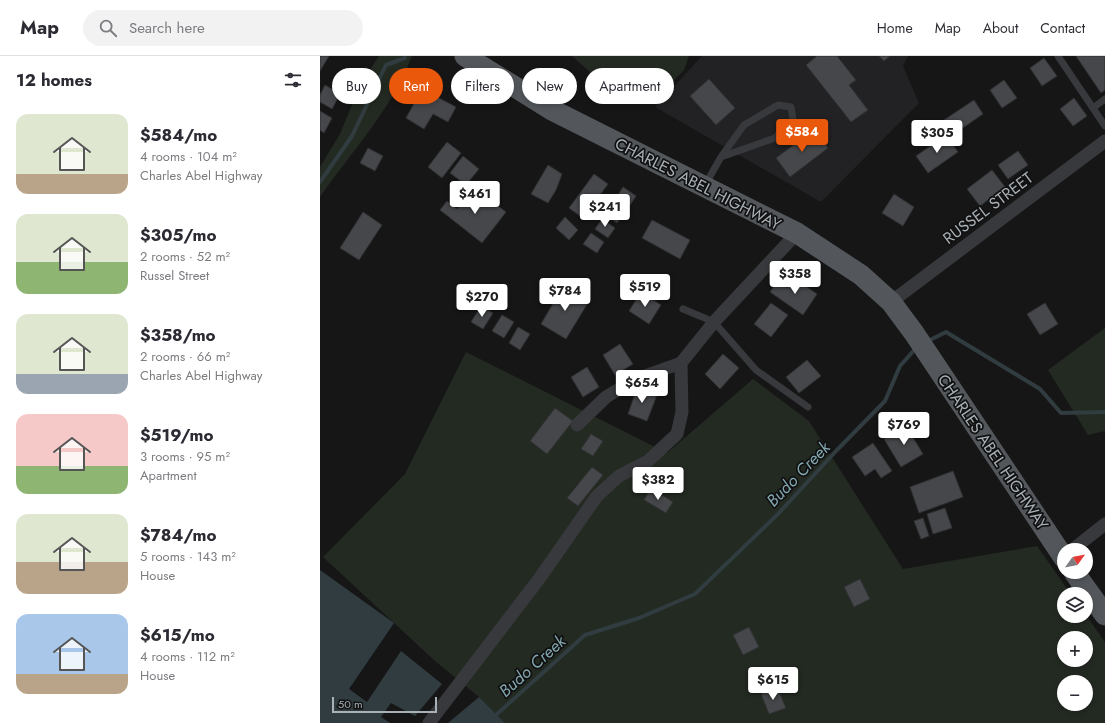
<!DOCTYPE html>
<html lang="en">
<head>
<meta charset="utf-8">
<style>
	:root { --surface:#fff; --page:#f2f2f3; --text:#2b2b33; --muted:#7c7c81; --line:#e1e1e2; --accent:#ea580c }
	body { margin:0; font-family:Jost,sans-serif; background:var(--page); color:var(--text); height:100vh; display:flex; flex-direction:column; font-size:15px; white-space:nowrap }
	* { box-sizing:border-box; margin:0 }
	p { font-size:13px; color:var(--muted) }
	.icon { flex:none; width:22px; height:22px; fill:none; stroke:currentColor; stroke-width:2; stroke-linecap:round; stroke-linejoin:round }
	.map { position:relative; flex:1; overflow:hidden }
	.details { display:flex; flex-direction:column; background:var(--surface); width:320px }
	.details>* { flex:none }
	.banner { position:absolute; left:12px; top:12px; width:380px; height:36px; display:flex; gap:8px }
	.needle { width:26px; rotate:57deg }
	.fabs { position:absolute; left:737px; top:487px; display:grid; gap:8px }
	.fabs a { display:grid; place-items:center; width:36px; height:36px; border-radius:50%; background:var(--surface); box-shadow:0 2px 6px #0003; font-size:20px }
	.scale { position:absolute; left:12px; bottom:10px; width:105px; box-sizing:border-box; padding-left:4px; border:2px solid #a9b1b6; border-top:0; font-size:11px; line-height:14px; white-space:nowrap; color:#a9b1b6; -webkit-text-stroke:3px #111112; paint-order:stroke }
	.price { position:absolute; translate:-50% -34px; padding:0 9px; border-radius:4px; background:#fff; color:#222; font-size:13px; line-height:26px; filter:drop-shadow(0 1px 2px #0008) }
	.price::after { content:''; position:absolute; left:50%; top:24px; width:12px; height:9px; margin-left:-6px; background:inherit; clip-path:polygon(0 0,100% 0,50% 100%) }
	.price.current { background:var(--accent); color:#fff }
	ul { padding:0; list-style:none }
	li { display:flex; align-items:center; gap:12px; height:100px; padding:0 16px }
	li span { display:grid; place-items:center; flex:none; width:112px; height:80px; border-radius:12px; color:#555 }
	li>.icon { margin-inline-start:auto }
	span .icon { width:48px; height:48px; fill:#fffc; stroke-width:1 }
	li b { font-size:17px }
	h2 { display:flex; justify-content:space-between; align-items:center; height:48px; padding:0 16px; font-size:17px }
	.pill { padding:0 14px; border-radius:18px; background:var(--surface); box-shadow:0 2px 6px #0003; font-size:14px; line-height:36px }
	.pill.current { background:var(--accent); color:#fff }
	header { display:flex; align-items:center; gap:24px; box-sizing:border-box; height:56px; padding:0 20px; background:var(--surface); border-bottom:1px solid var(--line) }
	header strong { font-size:19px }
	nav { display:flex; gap:22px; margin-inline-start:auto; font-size:14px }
	.search { width:280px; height:36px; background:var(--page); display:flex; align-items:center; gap:10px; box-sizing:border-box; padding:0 14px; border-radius:22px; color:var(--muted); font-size:15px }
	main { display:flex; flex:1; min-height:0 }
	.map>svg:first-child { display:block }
	.built { fill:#222224 }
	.green { fill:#232a22; fill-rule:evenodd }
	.water { fill:#303c3f }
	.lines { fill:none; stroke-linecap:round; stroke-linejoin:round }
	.stream { stroke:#303c3f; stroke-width:4 }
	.building { fill:#45474a; stroke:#303133 }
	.lane { stroke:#37393c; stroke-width:7 }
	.street { stroke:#37393c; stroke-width:13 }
	.primary { stroke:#53575b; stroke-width:21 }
	.labels { text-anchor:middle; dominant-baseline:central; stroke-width:3.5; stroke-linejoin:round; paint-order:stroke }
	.street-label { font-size:16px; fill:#a9b1b6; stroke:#111112 }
	.water-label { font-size:17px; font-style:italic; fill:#82a7af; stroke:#111112 }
</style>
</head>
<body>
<header>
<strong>Map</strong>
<div class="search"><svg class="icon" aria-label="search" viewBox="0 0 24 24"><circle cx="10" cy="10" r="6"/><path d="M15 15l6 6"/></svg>Search here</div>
<nav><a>Home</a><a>Map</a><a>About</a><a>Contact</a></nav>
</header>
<main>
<section class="details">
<h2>12 homes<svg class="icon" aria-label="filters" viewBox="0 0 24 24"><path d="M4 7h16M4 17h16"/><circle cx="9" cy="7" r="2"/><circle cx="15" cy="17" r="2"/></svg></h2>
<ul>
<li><span style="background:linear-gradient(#dfe7d0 75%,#b9a48a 0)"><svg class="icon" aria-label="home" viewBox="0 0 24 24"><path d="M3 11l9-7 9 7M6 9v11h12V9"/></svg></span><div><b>$584/mo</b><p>4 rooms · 104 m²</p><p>Charles Abel Highway</p></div></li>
<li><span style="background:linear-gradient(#dfe7d0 60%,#8fb573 0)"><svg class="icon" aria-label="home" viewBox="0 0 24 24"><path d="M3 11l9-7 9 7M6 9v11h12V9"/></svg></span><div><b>$305/mo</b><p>2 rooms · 52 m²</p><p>Russel Street</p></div></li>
<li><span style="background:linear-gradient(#dfe7d0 75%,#9aa5b1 0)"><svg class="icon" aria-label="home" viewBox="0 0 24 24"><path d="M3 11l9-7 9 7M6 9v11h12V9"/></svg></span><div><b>$358/mo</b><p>2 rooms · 66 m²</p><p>Charles Abel Highway</p></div></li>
<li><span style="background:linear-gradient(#f6c9c9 65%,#8fb573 0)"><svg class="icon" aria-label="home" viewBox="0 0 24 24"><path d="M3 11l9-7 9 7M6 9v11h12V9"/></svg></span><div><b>$519/mo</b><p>3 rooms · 95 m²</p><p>Apartment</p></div></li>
<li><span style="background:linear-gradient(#dfe7d0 60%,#b9a48a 0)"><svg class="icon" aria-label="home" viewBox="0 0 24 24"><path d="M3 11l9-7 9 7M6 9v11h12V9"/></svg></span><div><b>$784/mo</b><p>5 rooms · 143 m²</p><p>House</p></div></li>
<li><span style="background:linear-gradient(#a9c7e8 75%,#b9a48a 0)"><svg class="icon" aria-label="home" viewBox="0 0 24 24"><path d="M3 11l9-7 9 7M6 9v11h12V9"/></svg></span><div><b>$615/mo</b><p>4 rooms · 112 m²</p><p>House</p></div></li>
</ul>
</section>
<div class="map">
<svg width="785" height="667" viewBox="0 0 785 667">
	<rect width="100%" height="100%" fill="#161617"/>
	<polygon class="built" points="382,0 588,0 583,10 599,47 501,146 335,51"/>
	<g class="green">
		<path d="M59,0H92C72,53 32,95 0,141V111L20,78L40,29Z"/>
		<polygon points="252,0 369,0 364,14 336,42 277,22"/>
		<polygon points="785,272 785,375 768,379 728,314"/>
		<path d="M146,296L347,397L433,323L489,365L583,513L717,490L751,538H744V560L766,559L785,586V667H185L159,641L115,605L3,501L85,418ZM744,582H766V604H744ZM744,626H766V648H744Z"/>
	</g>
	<g class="water">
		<polygon points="0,514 74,567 29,633 47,646 81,595 122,628 95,660 71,647 61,661 70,667 0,667"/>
		<polygon points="159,641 185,667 128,667"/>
	</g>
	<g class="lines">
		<g class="stream">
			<polyline points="0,126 32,80 66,9 85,2"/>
			<polyline points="606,286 626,276 720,333 741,357 785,356"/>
			<polyline points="177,658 265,579 319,562 375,538 458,458 516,395 565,345 580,310 597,291"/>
		</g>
	</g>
	<g class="building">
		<polygon points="0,0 9,0 0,15"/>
		<polygon points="497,0 517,0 536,24 529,29 548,54 531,66 486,9"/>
		<polygon points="559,0 570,0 564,5"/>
		<polygon points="756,0 785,0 785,34 781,37"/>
		<polygon points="724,2 737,20 722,30 710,12"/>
		<polygon points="389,23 415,52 396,69 370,40"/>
		<polygon points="684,24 697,42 682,52 670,34"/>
		<polygon points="5,29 20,38 12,53 0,46 0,39"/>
		<polygon points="102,33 136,51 128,66 113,58 104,73 86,62"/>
		<polygon points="754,42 767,60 753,70 740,53"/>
		<polygon points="654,44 663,58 634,78 624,64"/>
		<polygon points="0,55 12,62 4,77 0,74"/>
		<polygon points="494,74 508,92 470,121 456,102"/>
		<polygon points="626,79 638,96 608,117 596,100"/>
		<polygon points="127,86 141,97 122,122 108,111"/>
		<polygon points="48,92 63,100 55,115 40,107"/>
		<polygon points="698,95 708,109 688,123 678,109"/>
		<polygon points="143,100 159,113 146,129 130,117"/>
		<polygon points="228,109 242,118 236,134 228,147 211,138"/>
		<polygon points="672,114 685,131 660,150 647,133"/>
		<polygon points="274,118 288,128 263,162 249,152"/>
		<polygon points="153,131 186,156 162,187 120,154 127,145 137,153"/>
		<polygon points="303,131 316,140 309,151 296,142"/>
		<polygon points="574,138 594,151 583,170 562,157"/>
		<polygon points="292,147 305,156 297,167 284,158"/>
		<polygon points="43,156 62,169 39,204 20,192"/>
		<polygon points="245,161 258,174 249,184 236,172"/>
		<polygon points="282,163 295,172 288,182 275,173"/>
		<polygon points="332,164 370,184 360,203 322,182"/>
		<polygon points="271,177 284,186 277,197 263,188"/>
		<polygon points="474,222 497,238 483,259 450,236 458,225 467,232"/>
		<polygon points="244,229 269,245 246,283 221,268"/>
		<polygon points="321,236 341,249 329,268 309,255"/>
		<polygon points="451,247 468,259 451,281 434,268"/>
		<polygon points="725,247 738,268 720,279 707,258"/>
		<polygon points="161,250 173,257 163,273 151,266"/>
		<polygon points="182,259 194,266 184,282 172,275"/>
		<polygon points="198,271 210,278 200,294 189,287"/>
		<polygon points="300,288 313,308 295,319 283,299"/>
		<polygon points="403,298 419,312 400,333 385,318"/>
		<polygon points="487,304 501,320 479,337 466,321"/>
		<polygon points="267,311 279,331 263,341 251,321"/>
		<polygon points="317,332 337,339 327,365 308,358"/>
		<polygon points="235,352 253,365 227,398 210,385"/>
		<polygon points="586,370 603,398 581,411 564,383"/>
		<polygon points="271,378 283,385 273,400 261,393"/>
		<polygon points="553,387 572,415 561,422 555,413 545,420 532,401"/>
		<polygon points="272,411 283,419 258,450 247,442"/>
		<polygon points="633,415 643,441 599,457 590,431"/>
		<polygon points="331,432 353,446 346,457 324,444"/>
		<polygon points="625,452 632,472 613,478 607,458"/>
		<polygon points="603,462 609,480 601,483 594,465"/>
		<polygon points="540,523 550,543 534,551 524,531"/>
		<polygon points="429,571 439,591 423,599 413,579"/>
		<polygon points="457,631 466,652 449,658 441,638"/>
	</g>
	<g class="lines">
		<g class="lane">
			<polyline points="738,0 785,70"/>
			<polyline points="773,52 785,43"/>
			<polyline points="385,129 401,101 424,69 458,49 471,51 473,63 455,82 401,101"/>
			<polyline points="363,253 394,266 436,314 488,351"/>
		</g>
		<g class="street">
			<polyline points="571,246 785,85"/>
			<polyline points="257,369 286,341 316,323 361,307 394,266 477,177"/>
			<polyline points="752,494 785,468"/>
			<polyline points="109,667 219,523 277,440 299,420 328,405 357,378 362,356 361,307"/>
		</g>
		<g class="primary">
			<polyline points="145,0 232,54 477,177 541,219 571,246 594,277 744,502"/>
			<polyline points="754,516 785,559"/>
		</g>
	</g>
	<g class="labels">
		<g class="street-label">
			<text transform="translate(378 128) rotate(27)">CHARLES ABEL HIGHWAY</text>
			<text transform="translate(668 152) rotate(-37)">RUSSEL STREET</text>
			<text transform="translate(673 396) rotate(56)">CHARLES ABEL HIGHWAY</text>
		</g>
		<g class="water-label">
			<text transform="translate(478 418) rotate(-46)">Budo Creek</text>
			<text transform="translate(212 610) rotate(-42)">Budo Creek</text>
		</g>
	</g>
</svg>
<div class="fabs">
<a><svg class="needle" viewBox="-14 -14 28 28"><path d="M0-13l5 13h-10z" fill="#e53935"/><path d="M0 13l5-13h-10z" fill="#7c7c81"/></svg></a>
<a><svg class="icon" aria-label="layers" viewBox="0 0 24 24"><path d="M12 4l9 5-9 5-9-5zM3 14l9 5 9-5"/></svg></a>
<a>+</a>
<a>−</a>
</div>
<div class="scale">50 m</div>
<b class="price current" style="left:482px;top:97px">$584</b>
<b class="price" style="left:617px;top:98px">$305</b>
<b class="price" style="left:155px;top:159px">$461</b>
<b class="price" style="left:285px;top:172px">$241</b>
<b class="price" style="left:475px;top:239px">$358</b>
<b class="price" style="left:325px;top:252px">$519</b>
<b class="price" style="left:245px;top:256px">$784</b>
<b class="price" style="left:162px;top:262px">$270</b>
<b class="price" style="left:322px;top:348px">$654</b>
<b class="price" style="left:584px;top:390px">$769</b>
<b class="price" style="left:338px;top:445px">$382</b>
<b class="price" style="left:453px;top:645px">$615</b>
<div class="banner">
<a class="pill">Buy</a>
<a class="pill current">Rent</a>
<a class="pill">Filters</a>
<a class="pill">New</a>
<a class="pill">Apartment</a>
</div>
</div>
</main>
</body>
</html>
